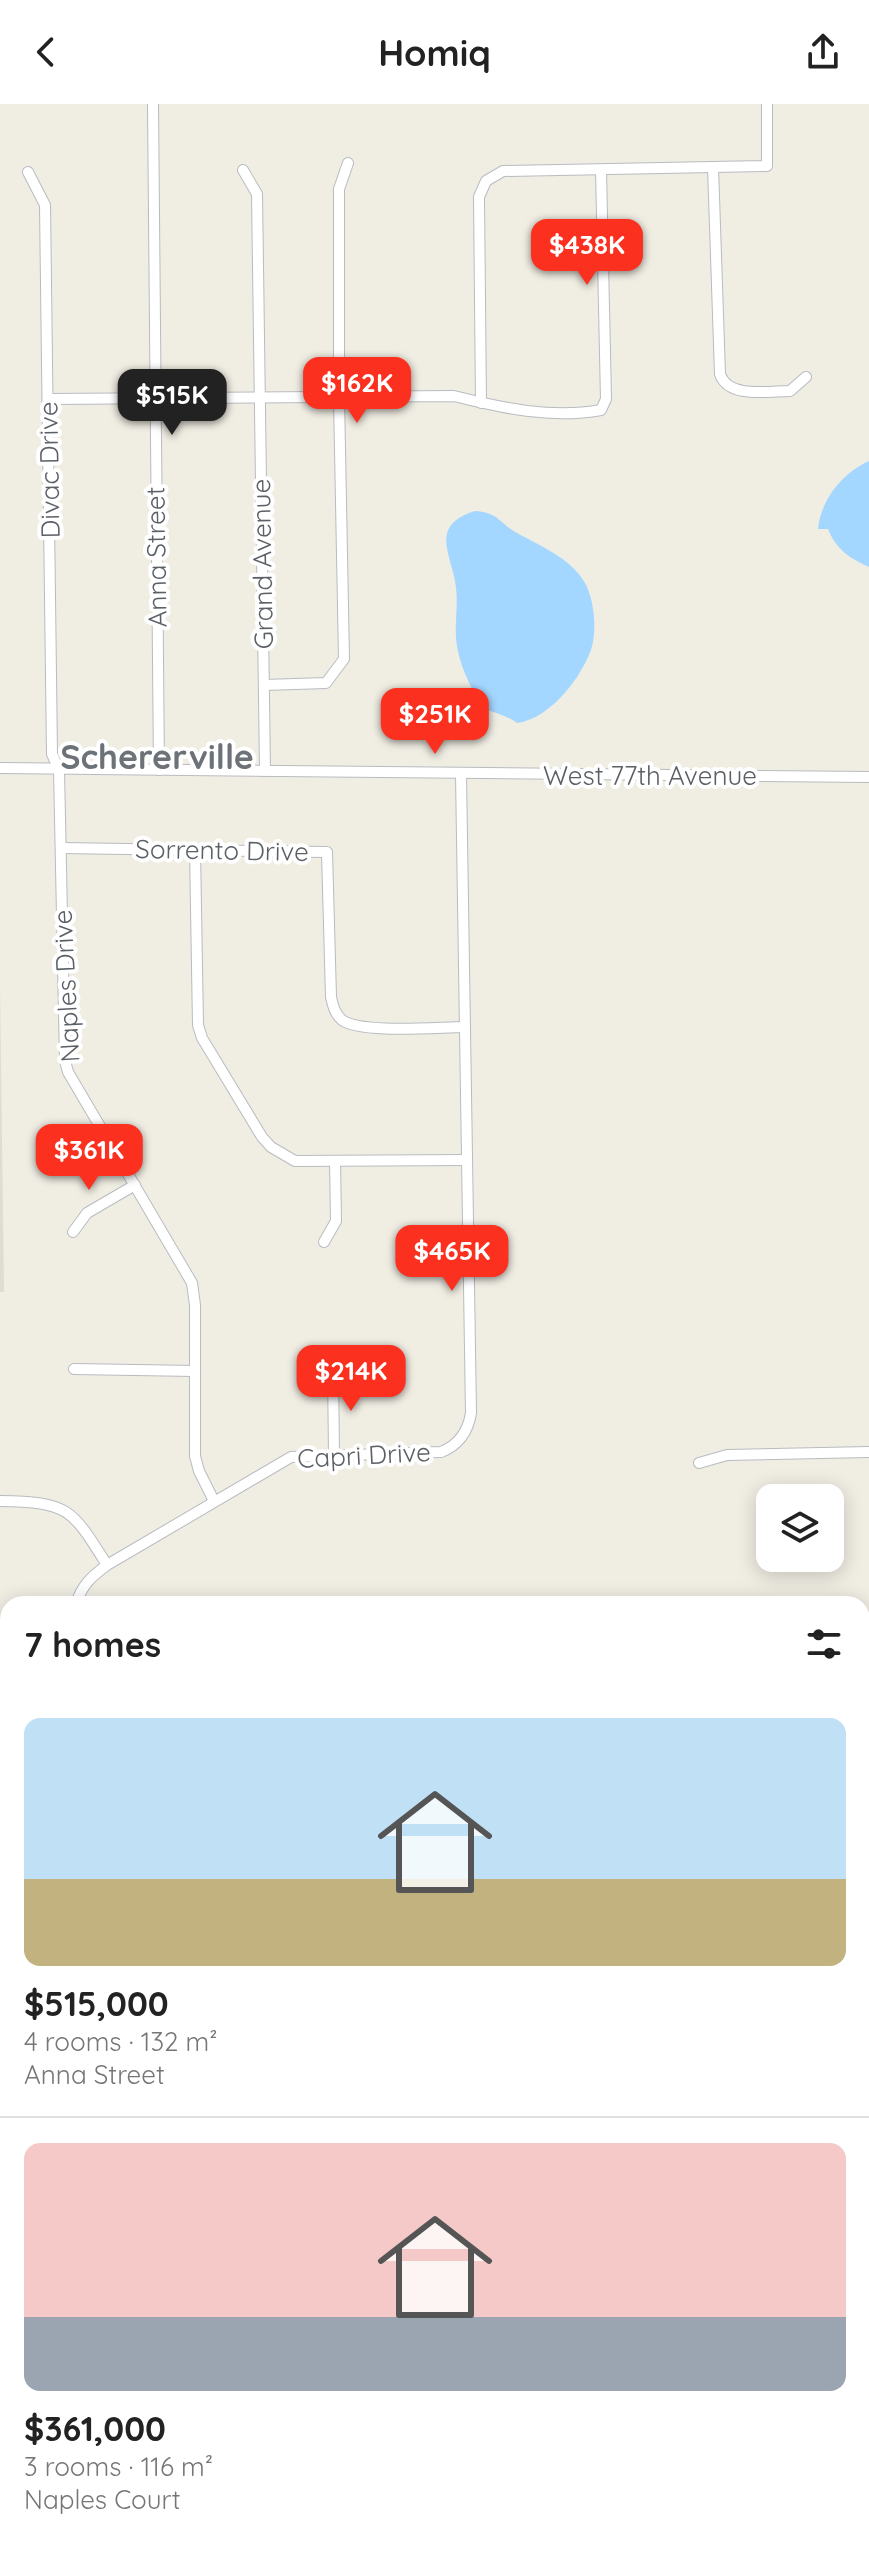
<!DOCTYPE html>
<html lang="en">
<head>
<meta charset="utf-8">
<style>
	:root { --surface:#fff; --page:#f2f2f2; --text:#222; --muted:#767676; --line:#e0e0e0; --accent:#fb301e }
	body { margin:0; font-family:Quicksand,sans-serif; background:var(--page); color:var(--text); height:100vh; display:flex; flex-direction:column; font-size:30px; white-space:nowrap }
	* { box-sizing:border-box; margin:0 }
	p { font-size:26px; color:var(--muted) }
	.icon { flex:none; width:44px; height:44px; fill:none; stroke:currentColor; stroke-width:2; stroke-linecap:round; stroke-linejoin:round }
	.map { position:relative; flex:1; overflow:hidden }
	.side { position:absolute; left:0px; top:1492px; width:870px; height:962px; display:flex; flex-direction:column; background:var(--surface); border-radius:24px 24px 0 0; box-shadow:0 4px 20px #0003 }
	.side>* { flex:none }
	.tools { position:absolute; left:756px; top:1380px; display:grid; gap:16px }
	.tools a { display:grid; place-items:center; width:88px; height:88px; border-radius:16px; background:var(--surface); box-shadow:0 4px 20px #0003; font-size:40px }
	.price { position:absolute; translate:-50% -68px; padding:0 18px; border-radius:16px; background:var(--accent); color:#fff; font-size:26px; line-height:52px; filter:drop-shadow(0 2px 4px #0008) }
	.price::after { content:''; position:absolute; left:50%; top:48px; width:24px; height:18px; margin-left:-12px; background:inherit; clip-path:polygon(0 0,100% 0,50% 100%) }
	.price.current { background:#222; color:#fff }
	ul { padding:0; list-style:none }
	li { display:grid; align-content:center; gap:16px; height:424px; padding:0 24px }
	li+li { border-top:2px solid var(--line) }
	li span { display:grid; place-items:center; height:248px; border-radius:16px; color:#555 }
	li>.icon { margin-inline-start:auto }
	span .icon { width:144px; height:144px; fill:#fffc; stroke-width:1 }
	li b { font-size:34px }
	h2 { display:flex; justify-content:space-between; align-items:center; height:96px; padding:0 24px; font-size:34px }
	header { display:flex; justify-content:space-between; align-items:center; height:104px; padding:0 24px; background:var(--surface); font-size:36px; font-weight:800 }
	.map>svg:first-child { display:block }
	.education { fill:#dfdcd2 }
	.water { fill:#a4d7ff }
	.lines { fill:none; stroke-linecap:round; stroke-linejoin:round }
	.stream { stroke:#a4d7ff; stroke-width:3 }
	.minor-casing { stroke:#b8bcc1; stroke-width:12 }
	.minor { stroke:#fff; stroke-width:10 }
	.labels { text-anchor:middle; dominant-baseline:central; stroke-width:8; stroke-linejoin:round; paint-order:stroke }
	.street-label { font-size:26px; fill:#5b6066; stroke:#fff }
	.district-label { font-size:34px; font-weight:bold; fill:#6c7278; stroke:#fff }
</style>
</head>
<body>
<header><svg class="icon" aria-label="back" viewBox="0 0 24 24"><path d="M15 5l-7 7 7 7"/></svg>Homiq<svg class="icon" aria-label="share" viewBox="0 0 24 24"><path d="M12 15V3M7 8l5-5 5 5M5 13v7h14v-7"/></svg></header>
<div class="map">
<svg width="869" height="2453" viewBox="0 0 869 2453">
	<rect width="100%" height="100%" fill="#f0ede3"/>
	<polygon class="education" points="0,880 4,1188 0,1188"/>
	<g class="water">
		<path d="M869,357V463C849,454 836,445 828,425H818C821,396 842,369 869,357Z"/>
		<path d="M475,407C498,408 499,419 517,429C540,442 571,454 585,479C595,497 598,532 589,551C577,579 548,615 517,619C507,611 493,609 481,603C470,580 458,560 456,534C455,517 458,500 456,484C453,452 427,422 475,407Z"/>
	</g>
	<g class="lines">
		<polyline class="stream" points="862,2080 869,2077"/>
		<defs>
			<g id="minor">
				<polyline points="153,0 159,666"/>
				<path d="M713,63L720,270C728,295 769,287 790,287L806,273"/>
				<polyline points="243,66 257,90 265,667"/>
				<polyline points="28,68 45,101 52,650 59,666 65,957 68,968 192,1179 195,1201 195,1352 199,1367 214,1397"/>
				<path d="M48,295L454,292C502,304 551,315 601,306L606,295L601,66"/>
				<polyline points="481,299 479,93 486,77 503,67 767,62 767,0"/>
				<polyline points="264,581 326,579 344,555 339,293 339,85 348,59"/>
				<polyline points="0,664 869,673"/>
				<path d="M61,744L327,748L331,893C333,902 335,910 342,916C361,930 438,923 465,923"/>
				<polyline points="195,745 198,921 202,934 262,1033 271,1043 295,1057 467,1056"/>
				<polyline points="73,1128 87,1109 135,1081"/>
				<polyline points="324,1138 336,1117 335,1057"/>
				<polyline points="74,1265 195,1267"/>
				<polyline points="333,1268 334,1350"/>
				<polyline points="699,1359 727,1351 869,1348"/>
				<path d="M0,1397C69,1398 72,1405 107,1461"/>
				<path d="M76,1500C82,1481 91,1473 107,1461L291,1353L441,1348C459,1341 468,1328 471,1309L461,670"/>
				<polyline points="0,1989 8,1989"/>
				<polyline points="0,2335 8,2335"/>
				<polyline points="168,2446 172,2453"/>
				<polyline points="577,2446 578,2453"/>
				<polyline points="722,2446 732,2453"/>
				<polyline points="8,2453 10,2446"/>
				<polyline points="465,2453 477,2446"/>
				<polyline points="601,2453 603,2446"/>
			</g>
		</defs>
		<use href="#minor" class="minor-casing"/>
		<use href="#minor" class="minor"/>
	</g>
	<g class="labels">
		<g class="street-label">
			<text transform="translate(49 366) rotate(-91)">Divac Drive</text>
			<text transform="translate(156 453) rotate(-91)">Anna Street</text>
			<text transform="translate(262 460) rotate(-91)">Grand Avenue</text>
			<text x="650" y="671">West 77th Avenue</text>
			<text transform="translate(222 746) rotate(1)">Sorrento Drive</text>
			<text transform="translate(66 882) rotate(-93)">Naples Drive</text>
			<text transform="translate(364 1351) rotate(-3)">Capri Drive</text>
		</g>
		<g class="district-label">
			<text x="157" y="652">Schererville</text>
		</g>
	</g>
</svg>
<div class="tools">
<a><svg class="icon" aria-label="layers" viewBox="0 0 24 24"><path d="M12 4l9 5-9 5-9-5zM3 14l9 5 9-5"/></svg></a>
</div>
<b class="price" style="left:587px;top:183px">$438K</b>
<b class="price" style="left:357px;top:321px">$162K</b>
<b class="price current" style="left:172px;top:333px">$515K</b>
<b class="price" style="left:435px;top:652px">$251K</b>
<b class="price" style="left:89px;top:1088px">$361K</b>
<b class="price" style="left:452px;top:1189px">$465K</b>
<b class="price" style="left:351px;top:1309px">$214K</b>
<section class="side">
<h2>7 homes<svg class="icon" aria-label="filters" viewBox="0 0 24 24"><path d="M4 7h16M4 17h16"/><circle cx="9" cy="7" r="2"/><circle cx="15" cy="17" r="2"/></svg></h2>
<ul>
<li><span style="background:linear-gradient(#bfe0f5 65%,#c2b280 0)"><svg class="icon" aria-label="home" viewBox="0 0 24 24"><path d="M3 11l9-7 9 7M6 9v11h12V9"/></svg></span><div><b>$515,000</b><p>4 rooms · 132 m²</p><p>Anna Street</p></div></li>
<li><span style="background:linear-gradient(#f6c9c9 70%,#9aa5b1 0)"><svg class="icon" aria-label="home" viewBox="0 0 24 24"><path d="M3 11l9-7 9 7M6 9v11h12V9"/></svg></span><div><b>$361,000</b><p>3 rooms · 116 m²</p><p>Naples Court</p></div></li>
</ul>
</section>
</div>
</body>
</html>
